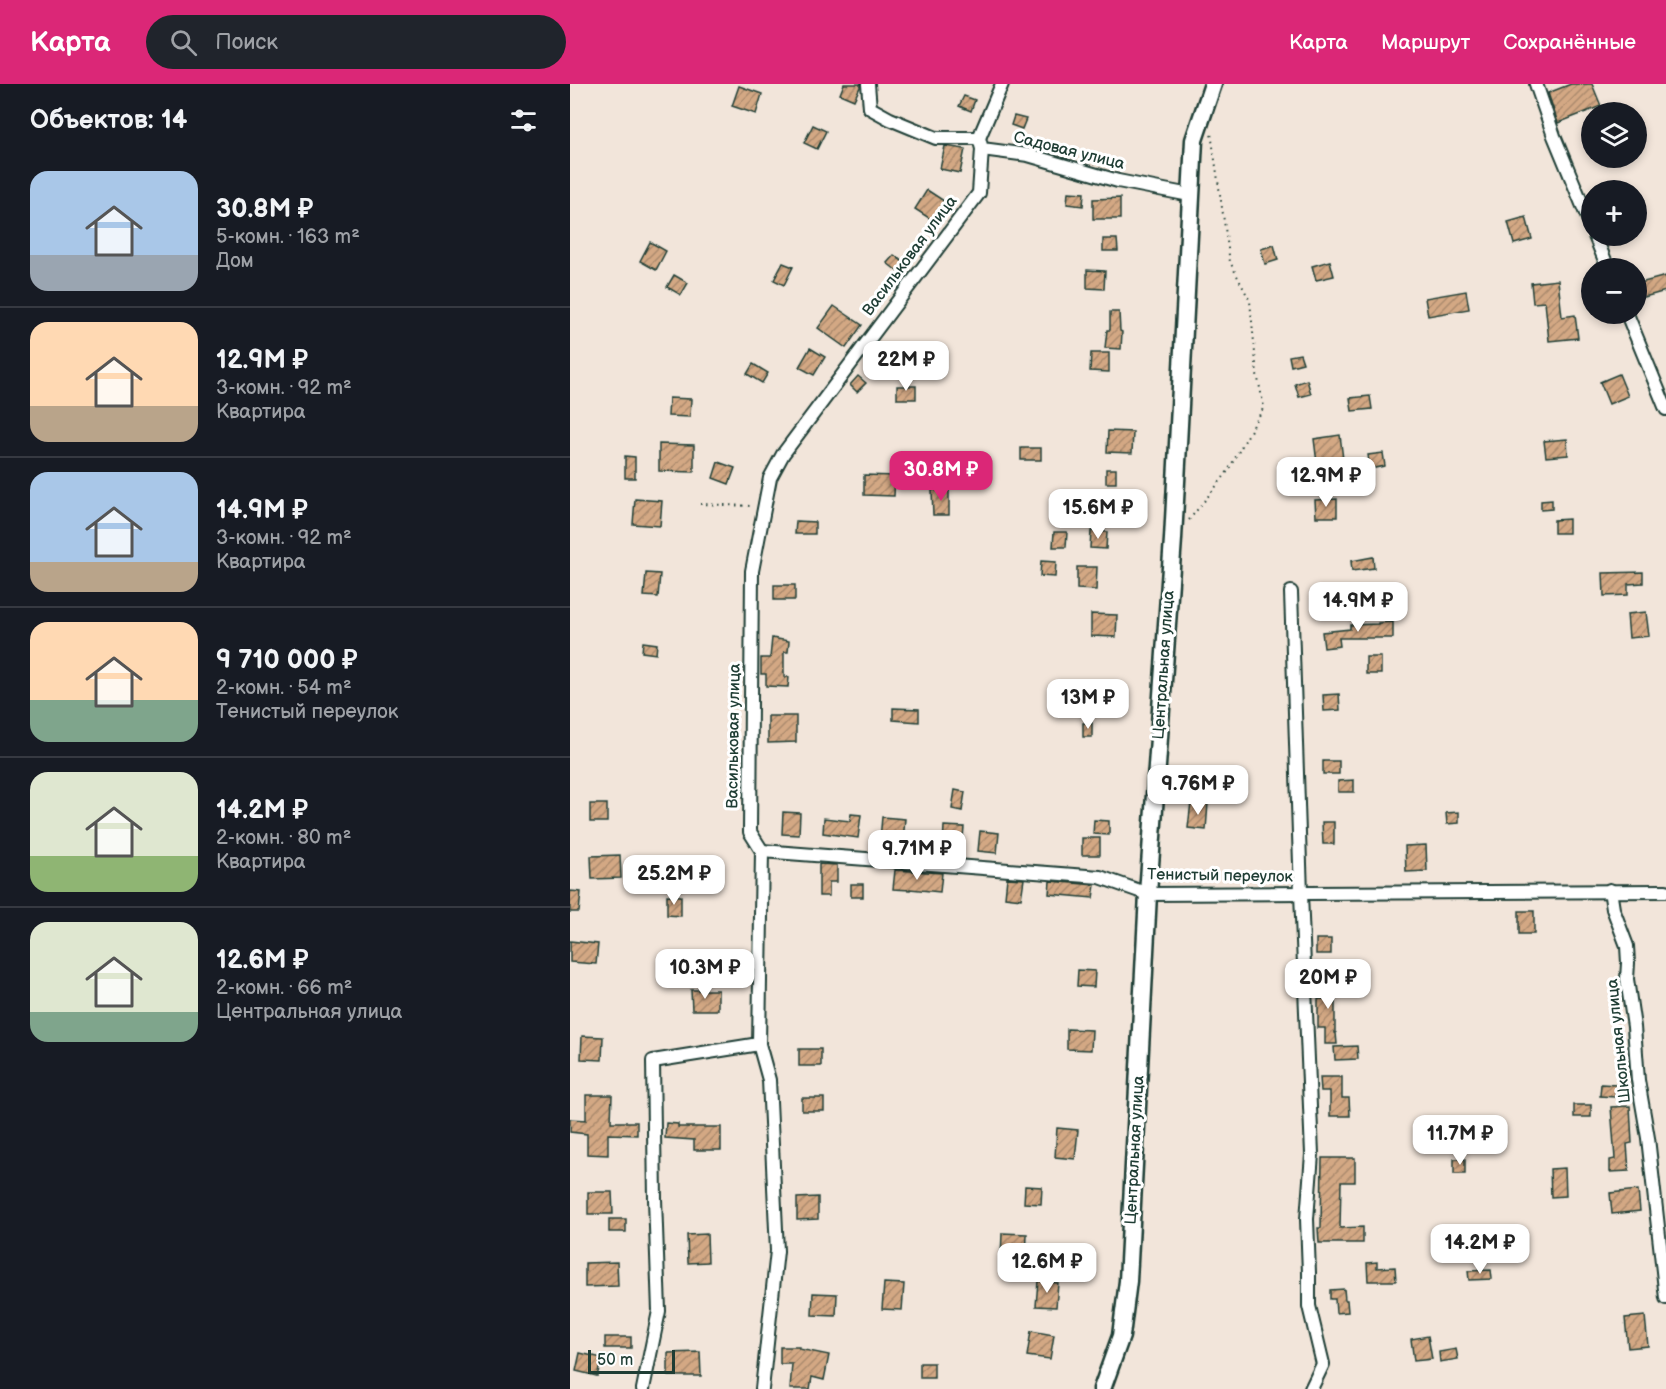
<!DOCTYPE html>
<html lang="ru">
<head>
<meta charset="utf-8">
<style>
	:root { --surface:#171b24; --page:#20242c; --text:#f1f3f6; --muted:#9ea1a6; --line:#363941; --accent:#db2777 }
	body { margin:0; font-family:"Balsamiq Sans",sans-serif; background:var(--page); color:var(--text); height:100vh; display:flex; flex-direction:column; font-size:22px; white-space:nowrap }
	* { box-sizing:border-box; margin:0 }
	p { font-size:20px; color:var(--muted) }
	.icon { flex:none; width:33px; height:33px; fill:none; stroke:currentColor; stroke-width:2; stroke-linecap:round; stroke-linejoin:round }
	.map { position:relative; flex:1; overflow:hidden }
	.drawer { display:flex; flex-direction:column; background:var(--surface); width:570px }
	.drawer>* { flex:none }
	.controls { position:absolute; left:1011px; top:18px; display:grid; gap:12px }
	.controls a { display:grid; place-items:center; width:66px; height:66px; border-radius:50%; background:var(--surface); box-shadow:0 3px 9px #0003; font-size:30px }
	.scale { position:absolute; left:18px; bottom:15px; width:87px; box-sizing:border-box; padding-left:6px; border:3px solid #1f3d34; border-top:0; font-size:16px; line-height:21px; white-space:nowrap; color:#1f3d34; -webkit-text-stroke:4px #fff; paint-order:stroke }
	.price { position:absolute; translate:-50% -51px; padding:0 14px; border-radius:12px; background:#fff; color:#222; font-size:20px; line-height:39px; filter:drop-shadow(0 2px 3px #0008) }
	.price::after { content:''; position:absolute; left:50%; top:36px; width:18px; height:14px; margin-left:-9px; background:inherit; clip-path:polygon(0 0,100% 0,50% 100%) }
	.price.active { background:var(--accent); color:#fff }
	ul { padding:0; list-style:none }
	li { display:flex; align-items:center; gap:18px; height:150px; padding:0 30px }
	li+li { border-top:2px solid var(--line) }
	li span { display:grid; place-items:center; flex:none; width:168px; height:120px; border-radius:18px; color:#555 }
	li>.icon { margin-inline-start:auto }
	span .icon { width:72px; height:72px; fill:#fffc; stroke-width:1 }
	li b { font-size:26px }
	h2 { display:flex; justify-content:space-between; align-items:center; height:72px; padding:0 30px; font-size:26px }
	header { display:flex; align-items:center; gap:36px; box-sizing:border-box; height:84px; padding:0 30px; background:var(--accent); color:#fff }
	header strong { font-size:28px }
	nav { display:flex; gap:33px; margin-inline-start:auto; font-size:21px }
	.search { width:420px; height:54px; background:var(--page); display:flex; align-items:center; gap:15px; box-sizing:border-box; padding:0 21px; border-radius:33px; color:var(--muted); font-size:22px }
	main { display:flex; flex:1; min-height:0 }
	.map>svg:first-child { display:block }
	.building { fill:url(#building-hatch); stroke:#1f3d34; stroke-width:1.5 }
	.lines { fill:none; stroke-linecap:round; stroke-linejoin:round }
	.street-casing { stroke:#1f3d34; stroke-width:16 }
	.secondary-casing { stroke:#1f3d34; stroke-width:21 }
	.path { stroke:#1f3d34; stroke-width:2; stroke-dasharray:1.5 4.5; stroke-linecap:butt }
	.street { stroke:#fff; stroke-width:12 }
	.secondary { stroke:#fff; stroke-width:16 }
	.labels { text-anchor:middle; dominant-baseline:central; stroke-width:6; stroke-linejoin:round; paint-order:stroke }
	.street-label { font-size:16px; fill:#1f3d34; stroke:#fff }
</style>
</head>
<body>
<header>
<strong>Карта</strong>
<div class="search"><svg class="icon" aria-label="search" viewBox="0 0 24 24"><circle cx="10" cy="10" r="6"/><path d="M15 15l6 6"/></svg>Поиск</div>
<nav><a>Карта</a><a>Маршрут</a><a>Сохранённые</a></nav>
</header>
<main>
<section class="drawer">
<h2>Объектов: 14<svg class="icon" aria-label="filters" viewBox="0 0 24 24"><path d="M4 7h16M4 17h16"/><circle cx="9" cy="7" r="2"/><circle cx="15" cy="17" r="2"/></svg></h2>
<ul>
<li><span style="background:linear-gradient(#a9c7e8 70%,#9aa5b1 0)"><svg class="icon" aria-label="home" viewBox="0 0 24 24"><path d="M3 11l9-7 9 7M6 9v11h12V9"/></svg></span><div><b>30.8M ₽</b><p>5-комн. · 163 m²</p><p>Дом</p></div></li>
<li><span style="background:linear-gradient(#ffd9b3 70%,#b9a48a 0)"><svg class="icon" aria-label="home" viewBox="0 0 24 24"><path d="M3 11l9-7 9 7M6 9v11h12V9"/></svg></span><div><b>12.9M ₽</b><p>3-комн. · 92 m²</p><p>Квартира</p></div></li>
<li><span style="background:linear-gradient(#a9c7e8 75%,#b9a48a 0)"><svg class="icon" aria-label="home" viewBox="0 0 24 24"><path d="M3 11l9-7 9 7M6 9v11h12V9"/></svg></span><div><b>14.9M ₽</b><p>3-комн. · 92 m²</p><p>Квартира</p></div></li>
<li><span style="background:linear-gradient(#ffd9b3 65%,#7fa58c 0)"><svg class="icon" aria-label="home" viewBox="0 0 24 24"><path d="M3 11l9-7 9 7M6 9v11h12V9"/></svg></span><div><b>9 710 000 ₽</b><p>2-комн. · 54 m²</p><p>Тенистый переулок</p></div></li>
<li><span style="background:linear-gradient(#dfe7d0 70%,#8fb573 0)"><svg class="icon" aria-label="home" viewBox="0 0 24 24"><path d="M3 11l9-7 9 7M6 9v11h12V9"/></svg></span><div><b>14.2M ₽</b><p>2-комн. · 80 m²</p><p>Квартира</p></div></li>
<li><span style="background:linear-gradient(#dfe7d0 75%,#7fa58c 0)"><svg class="icon" aria-label="home" viewBox="0 0 24 24"><path d="M3 11l9-7 9 7M6 9v11h12V9"/></svg></span><div><b>12.6M ₽</b><p>2-комн. · 66 m²</p><p>Центральная улица</p></div></li>
</ul>
</section>
<div class="map">
<svg width="1096" height="1305" viewBox="0 0 1096 1305">
	<defs>
		<pattern id="building-hatch" width="6" height="6" patternUnits="userSpaceOnUse" patternTransform="scale(1.5)"><rect width="6" height="6" fill="#d3a884"/><path d="M-1 1l2-2M0 6l6-6M5 7l2-2" fill="none" stroke="#ab8a6d"/></pattern>
	</defs>
	<rect width="100%" height="100%" fill="#f2e5da"/>
	<filter id="ink" filterUnits="userSpaceOnUse"><feTurbulence type="fractalNoise" baseFrequency=".0167" numOctaves="2"/><feDisplacementMap in="SourceGraphic" scale="12" xChannelSelector="R" yChannelSelector="G"/><feConvolveMatrix kernelMatrix="1 2 1 2 8 2 1 2 1" color-interpolation-filters="sRGB"/></filter>
	<g filter="url(#ink)">
		<g class="building">
			<polygon points="274,0 290,0 290,3 284,16 270,10"/>
			<polygon points="1001,0 1022,0 1031,22 988,39 978,9"/>
			<polygon points="169,2 192,10 186,30 162,22"/>
			<polygon points="394,12 405,16 401,27 389,22"/>
			<polygon points="444,32 456,35 452,45 441,41"/>
			<polygon points="243,41 256,47 247,65 234,59"/>
			<polygon points="375,62 395,65 390,89 370,85"/>
			<polygon points="357,106 374,117 362,136 345,125"/>
			<polygon points="498,108 514,109 513,122 497,120"/>
			<polygon points="550,114 550,135 523,135 523,115"/>
			<polygon points="956,133 962,155 944,160 938,138"/>
			<polygon points="533,155 547,155 548,167 533,167"/>
			<polygon points="80,158 96,167 86,186 70,177"/>
			<polygon points="704,161 708,176 695,180 691,165"/>
			<polygon points="324,171 337,181 331,190 317,179"/>
			<polygon points="760,177 764,192 746,196 742,182"/>
			<polygon points="213,179 223,183 214,201 204,196"/>
			<polygon points="517,186 535,187 534,205 517,204"/>
			<polygon points="104,191 118,199 111,211 97,203"/>
			<polygon points="1096,192 1096,207 1074,213 1070,199"/>
			<polygon points="988,196 992,233 1005,231 1008,254 979,257 975,218 963,219 961,199"/>
			<polygon points="896,207 899,225 858,232 855,214"/>
			<polygon points="264,222 292,241 276,264 248,244"/>
			<polygon points="540,228 549,228 550,247 552,248 551,265 535,264 537,246 540,246"/>
			<polygon points="240,264 255,273 244,291 229,283"/>
			<polygon points="521,269 539,269 539,288 520,287"/>
			<polygon points="730,270 733,279 721,282 719,272"/>
			<polygon points="183,280 198,289 192,299 177,290"/>
			<polygon points="1049,290 1058,312 1039,320 1030,298"/>
			<polygon points="288,292 296,299 287,308 280,301"/>
			<polygon points="737,296 741,310 729,313 725,300"/>
			<rect x="327" y="302" width="19" height="13"/>
			<polygon points="800,312 802,325 782,327 780,314"/>
			<polygon points="99,314 121,315 120,333 98,332"/>
			<polygon points="538,347 563,348 562,369 537,368"/>
			<polygon points="770,351 773,375 747,379 744,355"/>
			<polygon points="997,355 998,371 976,373 974,357"/>
			<polygon points="89,360 124,361 124,388 89,387"/>
			<rect x="451" y="364" width="20" height="12"/>
			<polygon points="813,369 815,382 800,385 798,371"/>
			<polygon points="55,372 65,373 65,394 55,394"/>
			<polygon points="148,378 165,384 159,400 143,394"/>
			<polygon points="738,383 740,395 720,398 718,386"/>
			<rect x="536" y="385" width="10" height="14"/>
			<polygon points="294,391 325,392 324,412 294,411"/>
			<polygon points="362,406 379,406 379,431 363,431"/>
			<polygon points="65,415 92,417 90,442 63,440"/>
			<polygon points="767,415 767,433 746,433 745,416"/>
			<polygon points="982,416 982,425 971,426 971,417"/>
			<polygon points="999,435 999,449 984,449 984,436"/>
			<polygon points="226,437 245,438 245,450 225,450"/>
			<polygon points="521,447 537,448 536,465 520,464"/>
			<polygon points="484,448 497,448 496,463 483,463"/>
			<polygon points="803,473 804,484 782,487 781,477"/>
			<polygon points="471,477 486,478 485,493 470,492"/>
			<polygon points="507,483 527,483 526,506 507,505"/>
			<polygon points="1073,488 1073,499 1058,500 1058,511 1034,512 1033,489"/>
			<polygon points="76,489 90,490 88,513 74,512"/>
			<rect x="204" y="501" width="21" height="15"/>
			<polygon points="778,505 778,521 753,521 753,506"/>
			<polygon points="1076,528 1079,552 1059,554 1057,530"/>
			<polygon points="521,530 547,531 546,553 521,552"/>
			<polygon points="823,538 823,554 769,554 770,562 754,564 752,548 780,545 780,541 808,540 808,539"/>
			<polygon points="202,554 219,557 218,568 214,568 214,593 219,593 218,603 196,602 196,590 191,590 191,574 200,574"/>
			<polygon points="73,558 87,560 86,570 72,568"/>
			<rect x="796" y="573" width="15" height="17"/>
			<polygon points="769,610 770,626 754,627 753,611"/>
			<polygon points="323,624 349,625 349,638 323,636"/>
			<polygon points="198,632 226,632 226,658 198,659"/>
			<rect x="513" y="639" width="9" height="14"/>
			<rect x="753" y="677" width="16" height="13"/>
			<polygon points="784,696 784,708 768,708 768,697"/>
			<polygon points="385,706 395,708 392,727 382,725"/>
			<polygon points="621,718 638,719 636,746 618,744"/>
			<rect x="20" y="720" width="17" height="18"/>
			<polygon points="213,728 230,729 229,751 212,750"/>
			<polygon points="889,728 889,739 877,740 876,729"/>
			<polygon points="281,730 291,731 288,754 253,749 254,734 280,737"/>
			<polygon points="312,733 335,735 333,757 310,755"/>
			<polygon points="524,736 539,737 539,751 523,750"/>
			<polygon points="752,738 764,738 764,760 753,760"/>
			<polygon points="374,742 394,743 392,764 373,763"/>
			<polygon points="410,747 429,749 427,769 408,767"/>
			<rect x="512" y="754" width="18" height="17"/>
			<polygon points="856,761 857,787 836,788 835,762"/>
			<polygon points="50,771 51,794 22,795 21,772"/>
			<polygon points="249,780 267,781 267,798 259,798 259,812 249,812"/>
			<polygon points="325,786 372,789 370,808 340,805 340,806 323,805"/>
			<polygon points="437,794 454,795 451,815 435,813"/>
			<polygon points="480,797 525,801 523,814 479,810"/>
			<rect x="281" y="800" width="12" height="13"/>
			<polygon points="0,807 11,808 9,828 0,828"/>
			<polygon points="97,811 111,812 111,832 97,831"/>
			<rect x="949" y="827" width="15" height="23"/>
			<rect x="746" y="855" width="15" height="15"/>
			<polygon points="0,857 28,860 26,880 0,878"/>
			<polygon points="508,886 525,887 524,903 507,902"/>
			<polygon points="754,891 767,892 767,910 765,910 765,949 766,949 767,960 755,960 755,944 748,944 748,915 754,915"/>
			<polygon points="121,906 148,906 148,926 122,926"/>
			<polygon points="497,945 522,946 521,966 497,965"/>
			<polygon points="12,952 33,953 32,976 11,975"/>
			<polygon points="787,962 788,975 765,976 764,963"/>
			<rect x="229" y="965" width="22" height="17"/>
			<polygon points="1050,978 1058,978 1059,991 1049,990"/>
			<polygon points="750,993 772,993 772,1014 779,1014 780,1032 760,1032 760,1007 751,1007"/>
			<polygon points="1031,1000 1046,1001 1045,1013 1030,1012"/>
			<polygon points="16,1011 42,1011 41,1038 67,1038 67,1051 38,1050 38,1071 17,1070 17,1050 0,1048 0,1035 16,1036"/>
			<rect x="232" y="1014" width="22" height="13"/>
			<rect x="1004" y="1021" width="17" height="12"/>
			<polygon points="1060,1022 1062,1059 1057,1060 1059,1087 1040,1088 1040,1076 1045,1075 1041,1023"/>
			<polygon points="96,1039 108,1040 108,1043 151,1043 151,1066 124,1066 124,1056 95,1054"/>
			<polygon points="487,1044 508,1046 505,1075 485,1073"/>
			<polygon points="752,1074 785,1074 785,1098 771,1098 770,1144 793,1143 793,1159 749,1159 748,1144 751,1144"/>
			<rect x="884" y="1075" width="11" height="15"/>
			<polygon points="995,1084 996,1112 981,1113 980,1085"/>
			<polygon points="455,1102 472,1103 471,1120 454,1119"/>
			<polygon points="1068,1106 1070,1127 1042,1130 1040,1109"/>
			<polygon points="18,1108 42,1108 43,1130 18,1130"/>
			<polygon points="248,1113 248,1135 227,1136 227,1114"/>
			<rect x="39" y="1135" width="17" height="13"/>
			<polygon points="432,1149 457,1150 456,1175 431,1174"/>
			<polygon points="137,1150 138,1178 118,1179 117,1151"/>
			<polygon points="47,1178 48,1202 15,1203 15,1179"/>
			<polygon points="807,1178 807,1184 825,1183 826,1197 798,1197 797,1179"/>
			<polygon points="921,1186 922,1195 899,1196 898,1187"/>
			<polygon points="468,1197 488,1199 486,1223 466,1222"/>
			<polygon points="314,1199 334,1200 332,1226 312,1225"/>
			<polygon points="774,1205 775,1216 777,1216 778,1228 766,1229 765,1215 760,1215 760,1206"/>
			<polygon points="243,1209 267,1210 266,1232 242,1231"/>
			<polygon points="1075,1232 1078,1262 1058,1264 1055,1234"/>
			<polygon points="461,1247 484,1251 480,1275 457,1272"/>
			<polygon points="858,1252 862,1275 844,1277 841,1255"/>
			<rect x="35" y="1253" width="26" height="11"/>
			<polygon points="210,1263 229,1263 229,1265 259,1271 254,1296 242,1293 240,1305 220,1305 222,1280 210,1280"/>
			<polygon points="886,1265 888,1275 870,1278 869,1268"/>
			<polygon points="130,1268 131,1292 98,1292 98,1269"/>
			<polygon points="10,1269 32,1274 27,1292 6,1287"/>
			<rect x="350" y="1279" width="14" height="15"/>
		</g>
		<g class="lines">
			<defs>
				<g id="street">
					<polyline points="298,0 300,24 320,35 366,54 409,54 412,65 458,71 548,97 620,111"/>
					<polyline points="966,0 984,52 1022,144"/>
					<polyline points="409,54 432,0"/>
					<polyline points="1025,152 1038,184"/>
					<polyline points="1057,230 1096,325"/>
					<polyline points="721,508 731,810 742,1070 737,1135 739,1189 739,1222 753,1280 741,1305"/>
					<polyline points="192,767 530,793 578,810 1096,807"/>
					<polyline points="1040,806 1043,825 1057,862 1058,879 1057,895 1064,943 1068,996 1078,1054 1096,1214"/>
					<polyline points="73,1305 89,1227 85,1115 83,977 189,960"/>
					<polyline points="192,1305 207,1167 199,996 189,960 192,767 180,748 182,487 200,394 213,370 409,109 412,65"/>
				</g>
				<polyline id="secondary" points="532,1305 551,1252 558,1197 578,810 603,455 624,56 643,0"/>
			</defs>
			<use href="#street" class="street-casing"/>
			<use href="#secondary" class="secondary-casing"/>
			<g class="path">
				<polyline points="130,420 182,422"/>
				<polyline points="619,436 656,390 694,323 687,290 680,217 660,178 641,49"/>
			</g>
			<use href="#street" class="street"/>
			<use href="#secondary" class="secondary"/>
		</g>
	</g>
	<g class="labels">
		<g class="street-label">
			<text transform="translate(499 67) rotate(14)">Садовая улица</text>
			<text transform="translate(340 172) rotate(-53)">Васильковая улица</text>
			<text transform="translate(594 581) rotate(-86)">Центральная улица</text>
			<text transform="translate(164 652) rotate(-89)">Васильковая улица</text>
			<text transform="translate(650 792) rotate(1)">Тенистый переулок</text>
			<text transform="translate(1049 957) rotate(-96)">Школьная улица</text>
			<text transform="translate(565 1066) rotate(-87)">Центральная улица</text>
		</g>
	</g>
</svg>
<div class="controls">
<a><svg class="icon" aria-label="layers" viewBox="0 0 24 24"><path d="M12 4l9 5-9 5-9-5zM3 14l9 5 9-5"/></svg></a>
<a>+</a>
<a>−</a>
</div>
<div class="scale">50 m</div>
<b class="price" style="left:336px;top:308px">22M ₽</b>
<b class="price active" style="left:371px;top:418px">30.8M ₽</b>
<b class="price" style="left:756px;top:424px">12.9M ₽</b>
<b class="price" style="left:528px;top:456px">15.6M ₽</b>
<b class="price" style="left:788px;top:549px">14.9M ₽</b>
<b class="price" style="left:518px;top:646px">13M ₽</b>
<b class="price" style="left:628px;top:732px">9.76M ₽</b>
<b class="price" style="left:347px;top:797px">9.71M ₽</b>
<b class="price" style="left:104px;top:822px">25.2M ₽</b>
<b class="price" style="left:135px;top:916px">10.3M ₽</b>
<b class="price" style="left:758px;top:926px">20M ₽</b>
<b class="price" style="left:890px;top:1082px">11.7M ₽</b>
<b class="price" style="left:910px;top:1191px">14.2M ₽</b>
<b class="price" style="left:477px;top:1210px">12.6M ₽</b>
</div>
</main>
</body>
</html>
